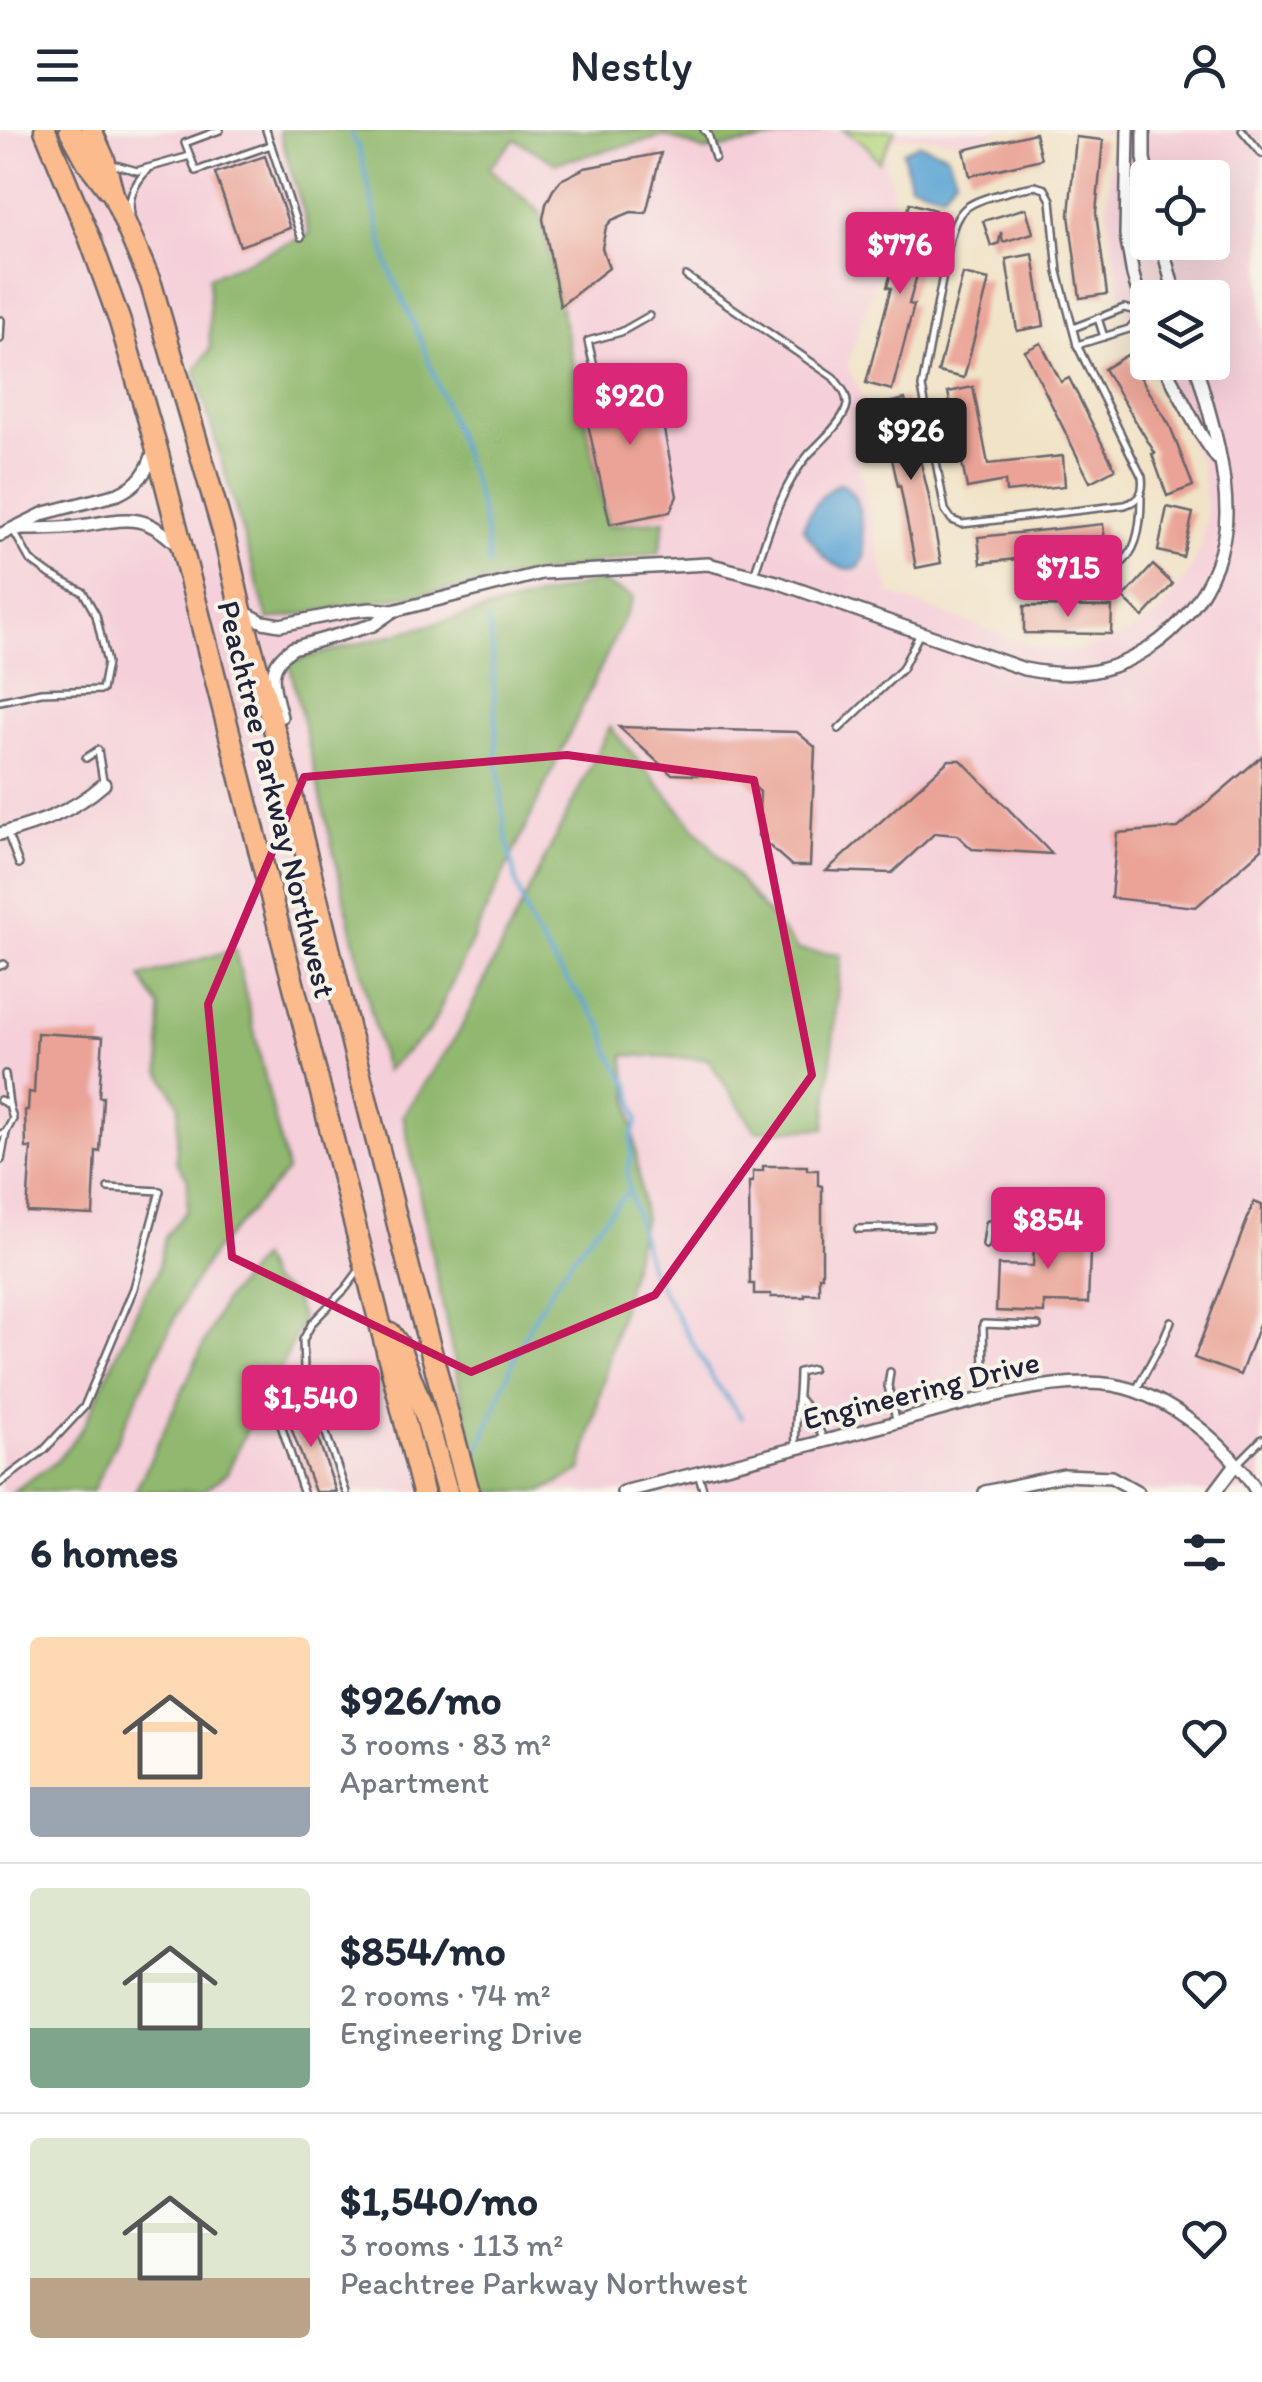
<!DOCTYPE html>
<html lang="en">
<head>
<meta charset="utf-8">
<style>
	:root { --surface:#fff; --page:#f6f6f7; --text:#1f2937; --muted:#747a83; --line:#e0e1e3; --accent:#db2777 }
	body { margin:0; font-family:Itim,sans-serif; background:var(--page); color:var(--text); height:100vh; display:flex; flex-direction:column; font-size:38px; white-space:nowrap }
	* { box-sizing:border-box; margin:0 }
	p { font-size:32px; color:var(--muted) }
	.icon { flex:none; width:55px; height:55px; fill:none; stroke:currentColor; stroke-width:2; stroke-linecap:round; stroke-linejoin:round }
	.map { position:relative; height:1362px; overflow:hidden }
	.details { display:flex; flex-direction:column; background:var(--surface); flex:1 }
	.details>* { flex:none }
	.controls { position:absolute; left:1130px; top:30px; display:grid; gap:20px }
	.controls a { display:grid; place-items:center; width:100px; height:100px; border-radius:10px; background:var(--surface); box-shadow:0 10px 40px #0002; font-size:50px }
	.price { position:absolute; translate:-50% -85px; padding:0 22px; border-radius:10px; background:var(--accent); color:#fff; font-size:32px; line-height:65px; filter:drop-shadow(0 2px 5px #0008) }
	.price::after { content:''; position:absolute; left:50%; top:60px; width:30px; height:22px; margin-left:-15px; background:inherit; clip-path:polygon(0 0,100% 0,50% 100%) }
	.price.on { background:#222; color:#fff }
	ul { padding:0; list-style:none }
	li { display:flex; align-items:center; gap:30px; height:250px; padding:0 30px }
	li+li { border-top:2px solid var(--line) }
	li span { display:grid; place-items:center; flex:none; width:280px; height:200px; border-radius:10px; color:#555 }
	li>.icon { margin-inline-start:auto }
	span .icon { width:120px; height:120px; fill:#fffc; stroke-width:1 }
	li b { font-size:42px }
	h2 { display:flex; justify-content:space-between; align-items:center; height:120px; padding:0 30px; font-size:42px }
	header { display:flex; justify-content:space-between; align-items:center; height:130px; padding:0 30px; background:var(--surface); font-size:45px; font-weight:600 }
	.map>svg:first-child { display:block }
	.built { fill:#f5cfd9; fill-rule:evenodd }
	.green { fill:#b6d77f; stroke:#6c7c5d; stroke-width:2.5 }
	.forest { fill:#90b86e; stroke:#596d54; stroke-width:2.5 }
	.water { fill:#5da5d4; stroke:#406488; stroke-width:2.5 }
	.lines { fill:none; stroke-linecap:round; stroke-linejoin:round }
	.stream { stroke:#5da5d4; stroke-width:4 }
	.building { fill:#eaa396 }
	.lane-casing { stroke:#6a666c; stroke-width:10 }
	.street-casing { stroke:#6a666c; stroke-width:16 }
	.highway-casing { stroke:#6a666c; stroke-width:25 }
	.lane { stroke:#fff; stroke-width:5 }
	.street { stroke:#fff; stroke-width:11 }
	.highway { stroke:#fbbb8d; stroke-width:20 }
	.marked { fill:none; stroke:#c2185b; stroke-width:8; stroke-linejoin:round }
	.labels { text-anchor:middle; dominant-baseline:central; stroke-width:8; stroke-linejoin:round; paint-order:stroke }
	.street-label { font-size:32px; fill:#22223b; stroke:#f7f3e8 }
</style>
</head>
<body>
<header><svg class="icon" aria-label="menu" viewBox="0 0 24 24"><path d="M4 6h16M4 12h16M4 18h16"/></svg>Nestly<svg class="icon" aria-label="person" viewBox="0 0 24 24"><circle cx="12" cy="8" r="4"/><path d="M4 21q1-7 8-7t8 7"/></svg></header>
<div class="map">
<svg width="1262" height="1362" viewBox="0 0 1262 1362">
	<rect width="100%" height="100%" fill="#f7f3e8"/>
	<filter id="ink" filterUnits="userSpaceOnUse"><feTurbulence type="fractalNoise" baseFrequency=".01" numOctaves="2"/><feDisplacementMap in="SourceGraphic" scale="20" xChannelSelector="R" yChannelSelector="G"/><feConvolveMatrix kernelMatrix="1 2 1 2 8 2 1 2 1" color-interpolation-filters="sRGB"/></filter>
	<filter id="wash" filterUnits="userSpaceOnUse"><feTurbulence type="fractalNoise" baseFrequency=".0048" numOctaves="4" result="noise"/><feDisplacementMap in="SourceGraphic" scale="40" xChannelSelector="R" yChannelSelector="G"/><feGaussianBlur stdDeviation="2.25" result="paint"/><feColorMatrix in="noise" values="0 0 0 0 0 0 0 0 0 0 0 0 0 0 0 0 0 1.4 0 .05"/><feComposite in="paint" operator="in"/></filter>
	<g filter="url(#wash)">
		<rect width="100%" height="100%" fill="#f1e3c8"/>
		<path class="built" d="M0,0H1005L969,12L917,7L894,9L884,27L891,51L895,93L847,236L864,270L859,336L886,452L892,456L888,463L1033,516L1075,520L1109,512L1140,498L1163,478L1187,446L1202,416L1207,379L1201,332L1148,232H1212V168H1148L1147,232L1138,214L1120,159L1107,85L1112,6L1079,0H1262V1362H0ZM1148,48H1212V112H1148Z"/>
		<polygon class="green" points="843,0 895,0 879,32 866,15"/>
		<g class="forest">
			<polygon points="279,0 822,0 705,21 666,6 555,33 515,9 489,38 540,82 608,396 665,390 659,423 268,490 195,240 210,220 209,147 310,104"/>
			<polygon points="598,451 634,467 430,900 385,941 289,532"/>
			<polygon points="610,597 798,820 841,825 825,998 756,1001 708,929 624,925 644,1088 581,1341 541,1362 494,1362 480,1355 403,985 459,902"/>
			<polygon points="235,819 287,1041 213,1122 186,1165 92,1362 12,1362 57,1331 85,1294 144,1164 157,1145 165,1107 187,1080 188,1049 176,1031 179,974 160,941 160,878 141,847"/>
			<polygon points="260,1128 270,1152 292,1164 302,1190 267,1271 247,1299 227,1343 202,1362 135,1362 224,1171"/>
		</g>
		<g class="water">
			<polygon points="919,14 947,24 956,47 943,63 910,54 903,21"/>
			<path d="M839,353C864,362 862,404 865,427L858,438C829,443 818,418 803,398C811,378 821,364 839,353Z"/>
		</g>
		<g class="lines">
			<g class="stream">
				<polyline points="349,0 359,19 389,138 423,215 474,354 485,397 489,436"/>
				<polyline points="488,491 492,513 497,622 505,701 517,756 531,796 560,841 603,896 611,925 630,956 638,991 632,1005 631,1028 627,1043 629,1060 650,1139 715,1252 742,1288"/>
				<path d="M479,1320C499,1268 518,1211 548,1164C571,1126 600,1093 629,1060"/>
			</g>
		</g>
		<g id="blocks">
			<g class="building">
				<polygon points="1035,3 1041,29 970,46 964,20"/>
				<polygon points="1076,7 1103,10 1096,83 1107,164 1080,168 1069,85"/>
				<polygon points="661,23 646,83 631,82 612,90 606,97 602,118 609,138 560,176 543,89 546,74 553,60 561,50 585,38"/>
				<polygon points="265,26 290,98 240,116 215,43"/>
				<polygon points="910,73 935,80 909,174 914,175 892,260 866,253 891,158 887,157"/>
				<polygon points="1026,78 1033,103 1003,112 1001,102 999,113 991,116 983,91"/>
				<polygon points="1033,124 1044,196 1017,201 1006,129"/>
				<polygon points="963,144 989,150 964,248 938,242"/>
				<polygon points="1041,213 1061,252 1069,248 1115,339 1090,352 1025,221"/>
				<polygon points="1127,225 1170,296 1193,356 1167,366 1152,324 1155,323 1104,239"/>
				<polygon points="653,243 677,366 670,382 610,394 580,258"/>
				<polygon points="973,257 988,334 1063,326 1065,356 1006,362 1005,351 967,358 948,262"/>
				<polygon points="905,269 928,362 941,433 916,438 900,355 898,356 880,275"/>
				<polygon points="1167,377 1193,383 1183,427 1158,421"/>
				<polygon points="1103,394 1106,419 981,433 978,407"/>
				<polygon points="1153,435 1173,454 1143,487 1123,468"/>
				<polygon points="1024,476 1112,477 1111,504 1024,503"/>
				<polygon points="619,597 797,602 815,617 810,736 792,736 758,706 760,662 744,647 671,644"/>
				<polygon points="1262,626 1262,719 1196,777 1111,768 1117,703 1178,698"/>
				<polygon points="949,630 961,630 1052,724 972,719 957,705 935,703 892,743 826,741"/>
				<polygon points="37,903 103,907 99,967 103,967 100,1022 96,1021 93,1085 27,1082 31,1018 26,1018 25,980 28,980 29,962 34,963"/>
				<polygon points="763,1036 807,1036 807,1040 818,1040 818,1055 822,1056 822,1146 819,1146 819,1164 805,1164 805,1167 771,1167 771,1164 754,1164 754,1154 750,1154 749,1052 753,1052 753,1041 763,1041"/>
				<polygon points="1254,1072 1262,1075 1262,1187 1240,1245 1194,1228"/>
				<polygon points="1035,1096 1091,1098 1088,1173 1044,1172 1044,1183 996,1181 998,1135 1033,1136"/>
				<polygon points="307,1275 336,1362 315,1362 286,1284"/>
			</g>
		</g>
	</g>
	<g filter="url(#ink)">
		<use href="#blocks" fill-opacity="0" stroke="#6a666c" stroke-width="2.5"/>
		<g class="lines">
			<defs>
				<g id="lane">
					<polyline points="266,0 301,107"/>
					<polyline points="704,0 708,4 715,28"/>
					<polyline points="1242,0 1262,24"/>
					<polyline points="190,26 185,13 220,0"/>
					<polyline points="112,34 137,41 190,26 196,41 271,15"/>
					<path d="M1035,56L1045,59L1051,70L1058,142L1077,215L1142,347C1144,362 1140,370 1125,375L962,394L952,390L945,380L922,257L949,113C956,80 965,74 996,65C1009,61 1022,58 1035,56Z"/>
					<path d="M131,84C127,67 135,53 147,40"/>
					<path d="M686,146L833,247C839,255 848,264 847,275C845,290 820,313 809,324C780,358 768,404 754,445"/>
					<polyline points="1098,188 1104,207"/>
					<polyline points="1073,198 1124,178 1140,182"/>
					<polyline points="0,209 1,190"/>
					<polyline points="1077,215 1129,199 1141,185"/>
					<polyline points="596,245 588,211 621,202 649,186"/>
					<path d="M1044,454C1110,445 1141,445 1141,368"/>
					<polyline points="0,571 41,562 102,560 107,533 96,485 83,462 51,445 30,430 13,400"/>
					<polyline points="839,599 902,539 919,505"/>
					<polyline points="86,628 98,620 103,651"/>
					<polyline points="8,705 19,734"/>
					<polyline points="0,836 4,834"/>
					<polyline points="5,944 9,975"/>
					<polyline points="0,970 9,975 13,989 6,1002 0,1004"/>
					<polyline points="1,1030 6,1002"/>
					<polyline points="858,1099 930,1097"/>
					<polyline points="986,1115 989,1094"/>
					<polyline points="890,1242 888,1256 896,1289"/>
					<polyline points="1136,1260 1163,1210 1171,1191"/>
					<polyline points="990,1265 984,1240 983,1194 1038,1196"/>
					<polyline points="799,1269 814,1286 823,1309"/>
					<path d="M796,1316C794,1291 799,1267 799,1242L812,1239"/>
					<polyline points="1239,1332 1262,1309"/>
					<polyline points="699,1346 704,1362"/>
					<polyline points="0,1353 44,1320 84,1277 134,1158 160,1061 108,1058"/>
					<polyline points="303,1362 274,1274 312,1261"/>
					<polyline points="346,1362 304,1239 303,1210 312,1193 346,1158 361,1138"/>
				</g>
				<g id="street">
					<polyline points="1128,0 1126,105 1133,145 1148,197"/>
					<polyline points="1144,0 1144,28 1148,50"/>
					<polyline points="1161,112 1176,168"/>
					<polyline points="1162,232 1200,303 1217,328"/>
					<path d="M17,399C36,399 55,399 74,397C122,391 141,378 179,417"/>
					<path d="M0,405L45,383L118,364C138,355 149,341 154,319"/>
					<polyline points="242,481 263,492 280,495 351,481 371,479 393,481"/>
					<path d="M281,587C274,558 263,537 293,518L373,495L393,481L542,443L708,434L777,452L1024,539C1049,544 1075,546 1100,540C1169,523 1226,455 1226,383C1226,331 1209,282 1195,232"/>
					<path d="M0,704C40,693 72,682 104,654"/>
					<path d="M623,1362C709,1340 796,1319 882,1296C946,1279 1048,1244 1113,1255C1169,1265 1228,1315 1257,1362"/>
					<polyline points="985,1362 1064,1345 1111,1347 1138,1362"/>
					<polyline points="1215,1362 1236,1334"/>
				</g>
				<g id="highway">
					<polyline points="45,0 90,109 120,192 155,312 423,1362"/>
					<polyline points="70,0 88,33 108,59"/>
					<polyline points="91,0 104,29 113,64 151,154 223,401 241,480 288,649 355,925 415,1162 469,1362"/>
					<polyline points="390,1203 398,1214 426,1287 447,1362"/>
				</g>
			</defs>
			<use href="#lane" class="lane-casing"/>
			<use href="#street" class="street-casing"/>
			<use href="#highway" class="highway-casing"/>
			<use href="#lane" class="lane"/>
			<use href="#street" class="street"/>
			<use href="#highway" class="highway"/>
		</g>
	</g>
	<path class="marked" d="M567,625L754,650L812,945L655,1165L471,1242L232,1127L208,874L304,647Z"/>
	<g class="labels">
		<g class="street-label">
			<text transform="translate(277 669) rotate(76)">Peachtree Parkway Northwest</text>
			<text transform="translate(921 1260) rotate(-14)">Engineering Drive</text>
		</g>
	</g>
</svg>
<div class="controls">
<a><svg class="icon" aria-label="locate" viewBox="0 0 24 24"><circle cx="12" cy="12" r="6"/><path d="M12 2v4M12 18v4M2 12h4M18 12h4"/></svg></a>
<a><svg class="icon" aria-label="layers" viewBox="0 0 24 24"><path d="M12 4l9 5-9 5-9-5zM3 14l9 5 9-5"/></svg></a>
</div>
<b class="price" style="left:900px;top:167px">$776</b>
<b class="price" style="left:630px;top:318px">$920</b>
<b class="price on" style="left:911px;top:353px">$926</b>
<b class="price" style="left:1068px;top:490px">$715</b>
<b class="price" style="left:1048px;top:1142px">$854</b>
<b class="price" style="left:311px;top:1320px">$1,540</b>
</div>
<section class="details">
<h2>6 homes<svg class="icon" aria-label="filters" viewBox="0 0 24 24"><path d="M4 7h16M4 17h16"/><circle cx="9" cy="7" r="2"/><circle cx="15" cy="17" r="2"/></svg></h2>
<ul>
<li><span style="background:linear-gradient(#ffd9b3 75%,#9aa5b1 0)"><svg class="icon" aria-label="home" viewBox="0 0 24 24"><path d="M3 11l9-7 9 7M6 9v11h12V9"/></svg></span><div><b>$926/mo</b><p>3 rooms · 83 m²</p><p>Apartment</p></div><svg class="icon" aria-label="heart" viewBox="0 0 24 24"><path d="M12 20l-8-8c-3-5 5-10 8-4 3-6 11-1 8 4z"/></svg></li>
<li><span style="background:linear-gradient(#dfe7d0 70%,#7fa58c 0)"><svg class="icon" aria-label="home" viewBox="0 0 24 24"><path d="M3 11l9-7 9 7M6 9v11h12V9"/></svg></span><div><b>$854/mo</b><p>2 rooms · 74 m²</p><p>Engineering Drive</p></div><svg class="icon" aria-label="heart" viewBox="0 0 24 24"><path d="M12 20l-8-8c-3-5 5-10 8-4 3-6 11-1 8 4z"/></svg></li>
<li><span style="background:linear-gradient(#dfe7d0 70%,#b9a48a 0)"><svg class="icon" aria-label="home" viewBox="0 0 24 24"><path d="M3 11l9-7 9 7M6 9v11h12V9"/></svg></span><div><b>$1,540/mo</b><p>3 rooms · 113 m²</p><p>Peachtree Parkway Northwest</p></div><svg class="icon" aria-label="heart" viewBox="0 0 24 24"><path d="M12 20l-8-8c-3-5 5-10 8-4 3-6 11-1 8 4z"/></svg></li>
</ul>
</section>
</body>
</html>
